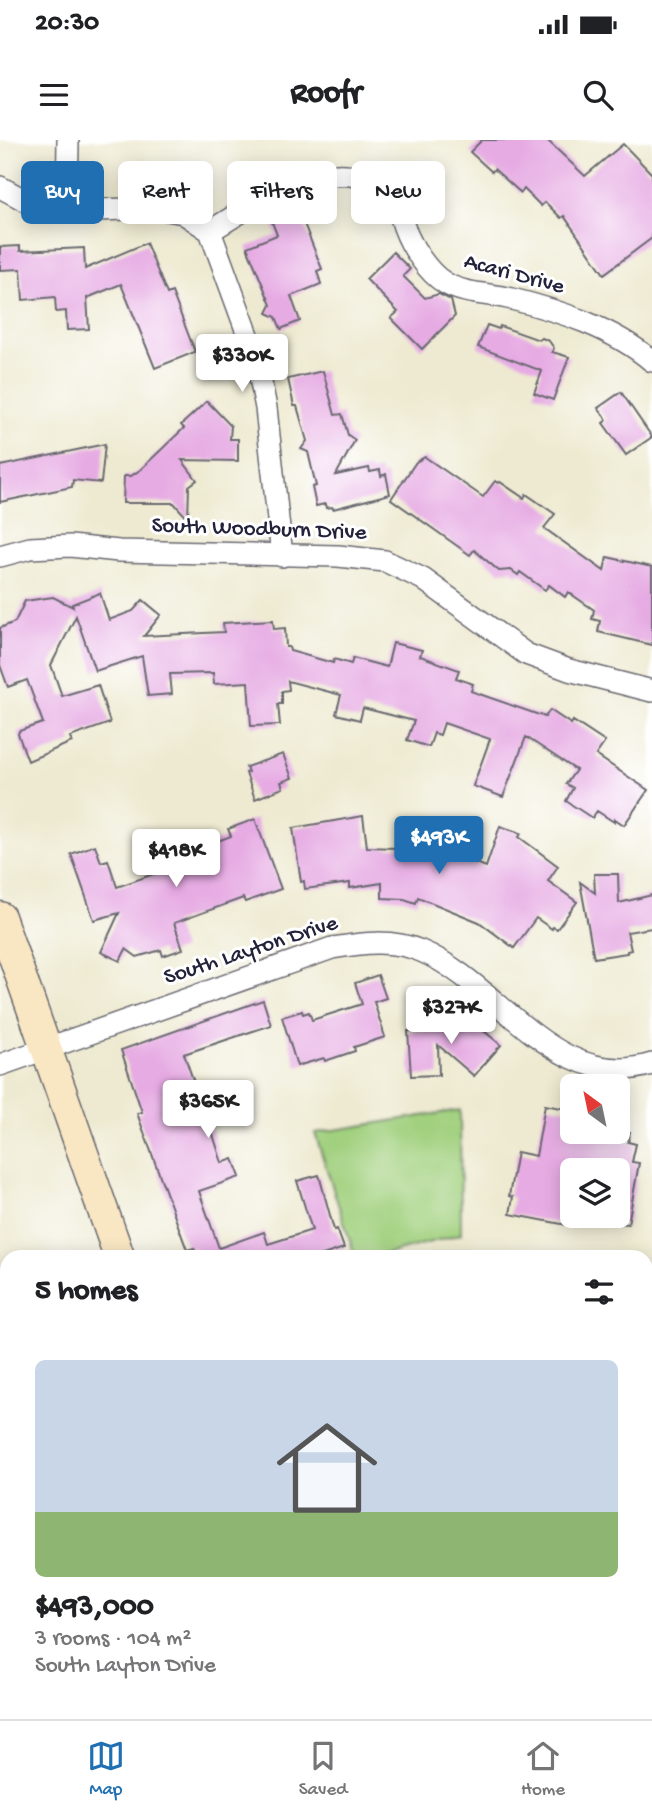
<!DOCTYPE html>
<html lang="en">
<head>
<meta charset="utf-8">
<style>
	:root { --surface:#fff; --page:#f6f6f6; --text:#202124; --muted:#757577; --line:#e0e0e0; --accent:#1f6fb2 }
	body { margin:0; font-family:"Gochi Hand",sans-serif; background:var(--page); color:var(--text); height:100vh; display:flex; flex-direction:column; font-size:26px; white-space:nowrap }
	* { box-sizing:border-box; margin:0 }
	p { font-size:23px; color:var(--muted) }
	.icon { flex:none; width:38px; height:38px; fill:none; stroke:currentColor; stroke-width:2; stroke-linecap:round; stroke-linejoin:round }
	.map { position:relative; flex:1; overflow:hidden }
	.details { position:absolute; left:0px; top:1110px; width:653px; height:471px; display:flex; flex-direction:column; background:var(--surface); border-radius:21px 21px 0 0; box-shadow:0 4px 18px #0003 }
	.details>* { flex:none }
	.top-card { position:absolute; left:21px; top:21px; width:611px; height:63px; display:flex; gap:14px }
	.needle { width:46px; rotate:327deg }
	.fabs { position:absolute; left:560px; top:934px; display:grid; gap:14px }
	.fabs a { display:grid; place-items:center; width:70px; height:70px; border-radius:10px; background:var(--surface); box-shadow:0 4px 18px #0003; font-size:35px }
	.price { position:absolute; translate:-50% -60px; padding:0 16px; border-radius:7px; background:#fff; color:#222; font-size:23px; line-height:46px; filter:drop-shadow(0 2px 4px #0008) }
	.price::after { content:''; position:absolute; left:50%; top:42px; width:21px; height:16px; margin-left:-10px; background:inherit; clip-path:polygon(0 0,100% 0,50% 100%) }
	.price.active { background:var(--accent); color:#fff }
	ul { padding:0; list-style:none }
	li { display:grid; align-content:center; gap:14px; height:371px; padding:0 35px }
	li+li { border-top:2px solid var(--line) }
	li span { display:grid; place-items:center; height:217px; border-radius:10px; color:#555 }
	li>.icon { margin-inline-start:auto }
	span .icon { width:126px; height:126px; fill:#fffc; stroke-width:1 }
	li b { font-size:30px }
	h2 { display:flex; justify-content:space-between; align-items:center; height:84px; padding:0 35px; font-size:30px }
	.chip { padding:0 24px; border-radius:10px; background:var(--surface); box-shadow:0 4px 18px #0003; font-size:24px; line-height:63px }
	.chip.active { background:var(--accent); color:#fff }
	.status { display:flex; justify-content:space-between; align-items:center; height:49px; padding:0 35px; background:var(--surface); direction:ltr }
	.status svg { height:19px; fill:currentColor }
	header { display:flex; justify-content:space-between; align-items:center; height:91px; padding:0 35px; background:var(--surface); font-size:32px; font-weight:800 }
	.dock { display:flex; justify-content:space-around; align-items:center; height:98px; border-top:2px solid var(--line); background:var(--surface); font-size:19px; color:var(--muted) }
	.dock a { display:grid; justify-items:center; gap:4px }
	.dock .active { color:var(--accent) }
	.map>svg:first-child { display:block }
	.green { fill:#a1d07e; stroke:#62795c; stroke-width:2 }
	.building { fill:#e6abe3 }
	.lines { fill:none; stroke-linecap:round; stroke-linejoin:round }
	.service-casing { stroke:#696870; stroke-width:14 }
	.minor-casing { stroke:#696870; stroke-width:24 }
	.secondary-casing { stroke:#696870; stroke-width:33 }
	.service { stroke:#fff; stroke-width:10 }
	.minor { stroke:#fff; stroke-width:21 }
	.secondary { stroke:#f9e7c3; stroke-width:30 }
	.labels { text-anchor:middle; dominant-baseline:central; stroke-width:6; stroke-linejoin:round; paint-order:stroke }
	.street-label { font-size:23px; fill:#22223b; stroke:#fff }
</style>
</head>
<body>
<div class="status"><b>20:30</b><svg viewBox="0 0 49 12"><path d="M0 12V9h3v3zM5 12V6h3v6zM10 12V3h3v9zM15 12V0h3v12zM26 1h20v11H26zM47 4h2v5h-2z"/></svg></div>
<header><svg class="icon" aria-label="menu" viewBox="0 0 24 24"><path d="M4 6h16M4 12h16M4 18h16"/></svg>Roofr<svg class="icon" aria-label="search" viewBox="0 0 24 24"><circle cx="10" cy="10" r="6"/><path d="M15 15l6 6"/></svg></header>
<div class="map">
<svg width="652" height="1579" viewBox="0 0 652 1579">
	<rect width="100%" height="100%" fill="#fff"/>
	<filter id="ink" filterUnits="userSpaceOnUse"><feTurbulence type="fractalNoise" baseFrequency=".0143" numOctaves="2"/><feDisplacementMap in="SourceGraphic" scale="14" xChannelSelector="R" yChannelSelector="G"/><feConvolveMatrix kernelMatrix="1 2 1 2 8 2 1 2 1" color-interpolation-filters="sRGB"/></filter>
	<filter id="wash" filterUnits="userSpaceOnUse"><feTurbulence type="fractalNoise" baseFrequency=".00686" numOctaves="4" result="noise"/><feDisplacementMap in="SourceGraphic" scale="28" xChannelSelector="R" yChannelSelector="G"/><feGaussianBlur stdDeviation="1.57" result="paint"/><feColorMatrix in="noise" values="0 0 0 0 0 0 0 0 0 0 0 0 0 0 0 0 0 1.4 0 .05"/><feComposite in="paint" operator="in"/></filter>
	<g filter="url(#wash)">
		<rect width="100%" height="100%" fill="#eeead1"/>
		<polygon class="green" points="460,970 461,1094 379,1116 355,1116 315,993"/>
		<g id="blocks">
			<g class="building">
				<polygon points="482,0 547,0 585,36 623,4 652,34 652,98 604,134 564,76 561,78 545,62 541,66 524,49 521,53 494,29 492,32 470,12"/>
				<polygon points="299,71 322,129 317,131 321,144 291,156 300,181 281,189 276,177 267,173 271,165 247,107 277,95 272,82"/>
				<polygon points="146,103 167,154 172,152 195,212 155,228 121,144 87,158 89,189 67,190 66,171 56,172 55,157 23,160 21,129 0,130 0,107 20,106 20,111 84,108 85,129"/>
				<polygon points="393,112 410,129 403,136 425,158 439,154 451,160 455,176 422,209 391,178 398,172 366,139"/>
				<polygon points="487,185 499,189 500,186 539,200 542,198 549,201 554,208 552,212 569,217 553,260 534,253 542,231 478,207"/>
				<polygon points="323,231 335,275 342,274 348,295 355,300 336,335 369,328 370,332 380,330 381,336 386,334 390,354 333,369 332,367 326,368 325,364 316,366 312,347 316,346 308,312 301,309 307,301 297,266 294,266 288,239"/>
				<polygon points="621,252 652,297 626,315 603,283 607,280 598,268"/>
				<polygon points="207,261 231,286 230,299 238,299 238,321 182,320 197,340 189,346 188,379 174,363 123,363 124,336 131,336 140,330 184,288 181,285"/>
				<polygon points="105,304 101,343 73,340 72,347 0,362 0,326"/>
				<polygon points="425,317 483,357 495,341 498,343 500,342 524,358 526,354 555,374 544,388 604,431 607,417 652,427 652,505 598,492 600,481 592,479 594,470 568,452 565,457 549,445 545,450 520,432 518,435 511,430 499,431 474,410 470,415 391,359 416,322"/>
				<polygon points="100,453 109,480 133,471 143,460 161,475 144,496 224,492 223,483 273,480 274,489 285,488 286,507 289,507 290,511 333,523 334,519 351,524 353,518 387,527 393,503 422,510 420,516 459,530 456,538 473,544 471,551 545,577 550,570 571,584 573,581 605,602 596,615 648,650 624,685 615,679 614,682 597,671 592,678 566,661 573,648 566,644 576,630 526,597 503,657 473,646 490,599 444,583 440,595 434,593 429,607 407,600 414,581 363,568 360,580 336,574 341,555 288,541 289,550 282,551 282,564 278,564 280,585 251,586 248,542 214,544 213,533 170,534 172,554 148,556 142,516 95,531 76,476 51,525 62,556 98,545 110,583 70,597 72,602 28,621 18,594 19,591 43,583 27,540 8,547 0,525 0,488 15,482 25,461 53,457 73,467 72,464"/>
				<polygon points="283,614 292,638 281,642 283,648 255,659 246,633 248,632 246,627"/>
				<polygon points="363,676 367,707 396,708 421,697 452,709 450,713 486,727 500,686 521,693 519,697 558,726 548,741 577,762 557,789 553,787 552,789 536,778 514,808 479,782 418,757 416,763 404,759 382,758 382,743 350,748 350,743 305,749 304,741 301,742 293,688"/>
				<polygon points="255,679 281,749 245,762 243,758 174,783 183,809 163,816 161,810 137,817 126,809 120,821 101,812 119,773 94,780 71,714 95,705 101,722 108,720 117,747 171,728 162,703 181,696 187,713 231,696 228,689"/>
				<polygon points="594,734 618,734 619,763 652,755 652,788 627,792 631,810 627,811 627,813 594,818 580,742 595,753"/>
				<polygon points="378,835 386,858 374,862 385,897 354,907 355,911 325,921 324,918 297,926 282,877 302,871 303,874 309,872 312,880 362,864 355,843"/>
				<polygon points="263,860 271,885 184,914 197,951 199,950 222,1023 233,1019 240,1037 199,1051 219,1108 264,1092 268,1104 312,1090 297,1041 319,1035 334,1090 337,1089 344,1108 320,1116 197,1116 194,1108 187,1110 137,973 142,972 121,910"/>
				<polygon points="456,868 501,905 474,936 438,905 439,935 411,936 408,891 437,891"/>
				<polygon points="545,965 572,970 572,992 630,992 628,1002 636,1004 632,1022 639,1023 628,1084 618,1083 618,1031 572,1031 572,1086 510,1074 513,1057 509,1056 517,1012 536,1016"/>
			</g>
		</g>
	</g>
	<g filter="url(#ink)">
		<use href="#blocks" fill-opacity="0" stroke="#696870" stroke-width="2"/>
		<g class="lines">
			<defs>
				<g id="service">
					<polyline points="402,1573 410,1579"/>
					<polyline points="596,1573 601,1579"/>
					<polyline points="448,1579 457,1573"/>
				</g>
				<g id="minor">
					<polyline points="0,47 30,63 67,71 158,68 183,73 210,91 256,217 266,268 282,416"/>
					<polyline points="67,71 68,0"/>
					<path d="M210,91C236,76 262,57 289,46C322,32 375,25 395,62C400,69 401,79 404,87C411,106 427,132 445,143C465,155 489,153 512,159C560,171 613,188 652,221"/>
					<polyline points="0,416 30,408 70,406 119,411 338,416 385,421 423,439 526,514 569,530 652,551"/>
					<path d="M0,925L332,808C362,803 392,799 421,811C499,843 555,954 652,924"/>
					<polyline points="646,1483 652,1481"/>
					<polyline points="524,1579 529,1573"/>
				</g>
				<g id="secondary">
					<polyline points="0,777 119,1116"/>
					<polyline points="297,1573 300,1579"/>
				</g>
			</defs>
			<use href="#service" class="service-casing"/>
			<use href="#minor" class="minor-casing"/>
			<use href="#secondary" class="secondary-casing"/>
			<use href="#service" class="service"/>
			<use href="#minor" class="minor"/>
			<use href="#secondary" class="secondary"/>
		</g>
	</g>
	<g class="labels">
		<g class="street-label">
			<text transform="translate(514 135) rotate(15)">Acari Drive</text>
			<text transform="translate(259 390) rotate(2)">South Woodburn Drive</text>
			<text transform="translate(251 811) rotate(-18)">South Layton Drive</text>
		</g>
	</g>
</svg>
<div class="fabs">
<a><svg class="needle" viewBox="-14 -14 28 28"><path d="M0-13l5 13h-10z" fill="#e53935"/><path d="M0 13l5-13h-10z" fill="#757577"/></svg></a>
<a><svg class="icon" aria-label="layers" viewBox="0 0 24 24"><path d="M12 4l9 5-9 5-9-5zM3 14l9 5 9-5"/></svg></a>
</div>
<b class="price" style="left:242px;top:254px">$330K</b>
<b class="price active" style="left:439px;top:736px">$493K</b>
<b class="price" style="left:176px;top:749px">$418K</b>
<b class="price" style="left:451px;top:906px">$327K</b>
<b class="price" style="left:208px;top:1000px">$365K</b>
<div class="top-card">
<a class="chip active">Buy</a>
<a class="chip">Rent</a>
<a class="chip">Filters</a>
<a class="chip">New</a>
</div>
<section class="details">
<h2>5 homes<svg class="icon" aria-label="filters" viewBox="0 0 24 24"><path d="M4 7h16M4 17h16"/><circle cx="9" cy="7" r="2"/><circle cx="15" cy="17" r="2"/></svg></h2>
<ul>
<li><span style="background:linear-gradient(#c9d6e8 70%,#8fb573 0)"><svg class="icon" aria-label="home" viewBox="0 0 24 24"><path d="M3 11l9-7 9 7M6 9v11h12V9"/></svg></span><div><b>$493,000</b><p>3 rooms · 104 m²</p><p>South Layton Drive</p></div></li>
</ul>
</section>
</div>
<nav class="dock">
<a class="active"><svg class="icon" aria-label="map" viewBox="0 0 24 24"><path d="M3 6l6-2 6 2 6-2v14l-6 2-6-2-6 2zM9 4v14M15 6v14"/></svg>Map</a>
<a><svg class="icon" aria-label="saved" viewBox="0 0 24 24"><path d="M7 4h10v16l-5-4-5 4z"/></svg>Saved</a>
<a><svg class="icon" aria-label="home" viewBox="0 0 24 24"><path d="M3 11l9-7 9 7M6 9v11h12V9"/></svg>Home</a>
</nav>
</body>
</html>
